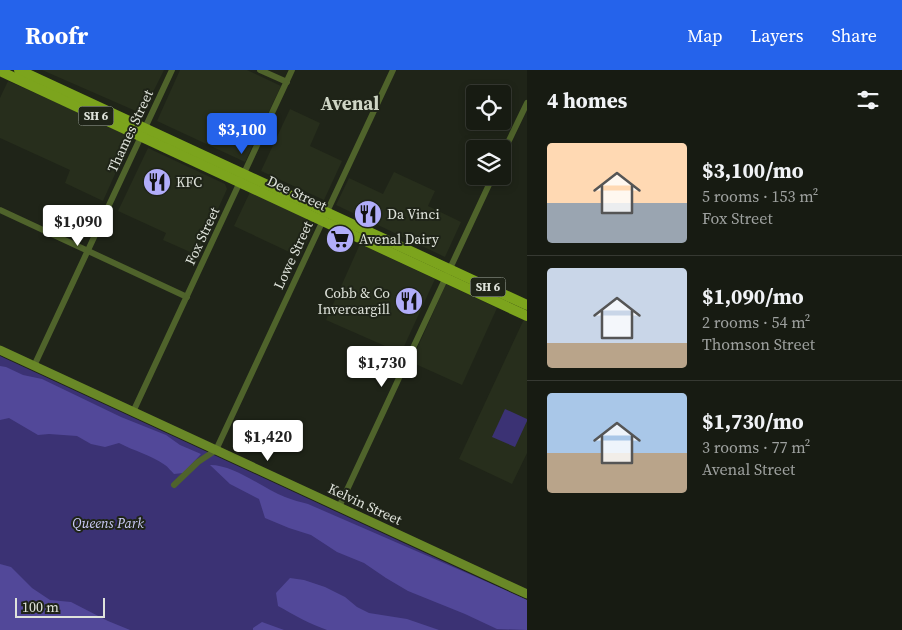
<!DOCTYPE html>
<html lang="en">
<head>
<meta charset="utf-8">
<style>
	:root { --surface:#171b12; --page:#20241b; --text:#f1f3f6; --muted:#9ea19f; --line:#363932; --accent:#2563eb }
	body { margin:0; font-family:"Source Serif 4",serif; background:var(--page); color:var(--text); height:100vh; display:flex; flex-direction:column; font-size:19px; white-space:nowrap }
	* { box-sizing:border-box; margin:0 }
	p { font-size:16px; color:var(--muted) }
	.icon { flex:none; width:28px; height:28px; fill:none; stroke:currentColor; stroke-width:2; stroke-linecap:round; stroke-linejoin:round }
	.map { position:relative; flex:1; overflow:hidden }
	.details { display:flex; flex-direction:column; background:var(--surface); width:375px }
	.details>* { flex:none }
	.fabs { position:absolute; left:466px; top:15px; display:grid; gap:10px }
	.fabs a { display:grid; place-items:center; width:45px; height:45px; border-radius:5px; background:var(--surface); box-shadow:0 2px 8px #0003,0 0 0 1px var(--line); font-size:25px }
	.scale { position:absolute; left:15px; bottom:12px; width:90px; box-sizing:border-box; padding-left:5px; border:2px solid #dfe3db; border-top:0; font-size:14px; line-height:18px; white-space:nowrap; color:#dfe3db; -webkit-text-stroke:4px #1f2418; paint-order:stroke }
	.price { position:absolute; translate:-50% -42px; padding:0 11px; border-radius:5px; background:#fff; color:#222; font-size:16px; line-height:32px; filter:drop-shadow(0 1px 2px #0008) }
	.price::after { content:''; position:absolute; left:50%; top:30px; width:15px; height:11px; margin-left:-8px; background:inherit; clip-path:polygon(0 0,100% 0,50% 100%) }
	.price.selected { background:var(--accent); color:#fff }
	ul { padding:0; list-style:none }
	li { display:flex; align-items:center; gap:15px; height:125px; padding:0 20px }
	li+li { border-top:1px solid var(--line) }
	li span { display:grid; place-items:center; flex:none; width:140px; height:100px; border-radius:5px; color:#555 }
	li>.icon { margin-inline-start:auto }
	span .icon { width:60px; height:60px; fill:#fffc; stroke-width:1 }
	li b { font-size:21px }
	h2 { display:flex; justify-content:space-between; align-items:center; height:60px; padding:0 20px; font-size:21px }
	header { display:flex; align-items:center; gap:30px; box-sizing:border-box; height:70px; padding:0 25px; background:var(--accent); color:#fff }
	header strong { font-size:24px }
	nav { display:flex; gap:28px; margin-inline-start:auto; font-size:18px }
	main { display:flex; flex:1; min-height:0 }
	.map>svg:first-child { display:block }
	.built { fill:#272e1c }
	.green { fill:#3b3274 }
	.forest { fill:#524899 }
	.lines { fill:none; stroke-linecap:round; stroke-linejoin:round }
	.minor { stroke:#4f632b; stroke-width:6 }
	.secondary { stroke:#698827; stroke-width:9 }
	.primary { stroke:#7ca41d; stroke-width:10 }
	.labels { text-anchor:middle; dominant-baseline:central; stroke-width:4; stroke-linejoin:round; paint-order:stroke }
	.shield { fill:#1f2418; stroke:#a5aaa0; stroke-width:1 }
	.shield-label { font-size:12px; font-weight:bold; fill:#dfe3db }
	.street-label { font-size:14px; fill:#dfe3db; stroke:#1f2418 }
	.poi-label { font-size:14px; fill:#dfe3db; stroke:#1f2418; text-anchor:start }
	.park-label { font-size:14px; font-style:italic; fill:#cdcdfa; stroke:#1f2418 }
	.district-label { font-size:19px; font-weight:bold; fill:#ced5c5; stroke:#1f2418 }
</style>
</head>
<body>
<header>
<strong>Roofr</strong>
<nav><a>Map</a><a>Layers</a><a>Share</a></nav>
</header>
<main>
<div class="map">
<svg width="527" height="560" viewBox="0 0 527 560">
	<rect width="100%" height="100%" fill="#1f2418"/>
	<g class="built">
		<polygon points="42,0 164,0 144,40 138,42"/>
		<polygon points="180,0 247,0 281,16 245,92 157,51"/>
		<polygon points="8,11 132,66 103,131 65,113 70,100 0,68 0,28"/>
		<polygon points="290,39 320,53 310,76 342,91 324,130 261,101"/>
		<polygon points="148,78 225,114 227,119 197,185 163,170 166,163 118,141"/>
		<polygon points="394,102 435,121 428,136 461,152 445,187 336,135 349,108 383,124"/>
		<polygon points="251,120 317,151 300,187 234,156"/>
		<polygon points="360,174 435,209 401,283 326,250"/>
		<polygon points="446,214 497,238 462,315 411,292"/>
		<polygon points="524,249 527,250 527,383 512,414 459,389"/>
	</g>
	<g class="green">
		<polygon points="0,286 527,530 527,560 0,560"/>
		<polygon points="505,339 527,349 527,351 515,377 492,367"/>
	</g>
	<g class="forest">
		<path d="M0,296L6,297L23,305L42,309L121,347L166,365L180,375L201,384L183,403L174,404C171,401 168,397 165,395C151,385 134,381 119,373L105,377L91,374L77,366L49,364L38,365L9,348L0,350Z"/>
		<path d="M210,395C235,395 262,418 285,427C292,430 301,432 308,434L476,507L527,530V560L497,559L465,544L408,521L386,508L364,493L337,482L311,465L289,458L265,448L259,429L230,414Z"/>
		<polygon points="0,494 11,497 32,518 50,530 71,532 108,551 130,560 0,560"/>
		<path d="M290,508L304,510L325,517L345,527L357,537L369,543L407,549L439,560H327C310,554 294,545 278,536L276,523Z"/>
		<polygon points="262,552 284,560 253,560 253,558"/>
	</g>
	<g class="lines">
		<g class="minor">
			<polyline points="260,0 287,12"/>
			<polyline points="502,85 527,33"/>
			<polyline points="0,140 187,227"/>
			<polyline points="34,296 172,0"/>
			<polyline points="133,342 292,0"/>
			<polyline points="174,415 198,392 216,380 393,0"/>
			<polyline points="339,437 493,106"/>
		</g>
		<polyline class="secondary" points="0,280 527,524"/>
		<g class="primary">
			<polyline points="19,0 527,235"/>
			<polyline points="0,1 527,246"/>
		</g>
	</g>
	<defs>
		<symbol id="restaurant-disc" viewBox="-11 -11 22 22"><circle r="9.5" fill="#b1adfa" stroke="#1f2418"/><path d="M-5-6h1v4h1v-4h1v4h1v-4h1v5L-1.5 .5V6h-2V.5L-5-1ZM5-6V6H3V1.5H1.5Q1.5-4 5-6Z" fill="#111"/></symbol>
		<symbol id="supermarket-disc" viewBox="-11 -11 22 22"><circle r="9.5" fill="#b1adfa" stroke="#1f2418"/><path d="M-6-5.5h2.5l.6 2H6L4.5 2H-2.5L-4.4-4H-6ZM-1.5 3.2a1.3 1.3 0 1 0 .1 0ZM3 3.2a1.3 1.3 0 1 0 .1 0Z" fill="#111"/></symbol>
	</defs>
	<g fill-rule="evenodd">
		<use href="#restaurant-disc" x="141" y="96" width="32" height="32"/>
		<use href="#restaurant-disc" x="352" y="128" width="32" height="32"/>
		<use href="#supermarket-disc" x="324" y="153" width="32" height="32"/>
		<use href="#restaurant-disc" x="393" y="215" width="32" height="32"/>
	</g>
	<g class="labels">
		<g class="shield">
			<rect x="78.5" y="36.5" width="35" height="19" rx="4"/>
			<rect x="470.5" y="207.5" width="35" height="19" rx="4"/>
		</g>
		<g class="shield-label">
			<text x="96" y="46">SH 6</text>
			<text x="488" y="217">SH 6</text>
		</g>
		<g class="street-label">
			<text transform="translate(130 61) rotate(-65)">Thames Street</text>
			<text transform="translate(297 123) rotate(25)">Dee Street</text>
			<text transform="translate(202 166) rotate(-65)">Fox Street</text>
			<text transform="translate(293 185) rotate(-65)">Lowe Street</text>
			<text transform="translate(365 434) rotate(25)">Kelvin Street</text>
		</g>
		<g class="poi-label">
			<text x="176" y="112">KFC</text>
			<text x="387" y="144">Da Vinci</text>
			<text x="359" y="169">Avenal Dairy</text>
			<text x="390" y="223" text-anchor="end">Cobb &amp; Co<tspan x="390" dy="16">Invercargill</tspan></text>
		</g>
		<g class="park-label">
			<text x="108" y="453">Queens Park</text>
		</g>
		<g class="district-label">
			<text x="350" y="33">Avenal</text>
		</g>
	</g>
</svg>
<div class="fabs">
<a><svg class="icon" aria-label="locate" viewBox="0 0 24 24"><circle cx="12" cy="12" r="6"/><path d="M12 2v4M12 18v4M2 12h4M18 12h4"/></svg></a>
<a><svg class="icon" aria-label="layers" viewBox="0 0 24 24"><path d="M12 4l9 5-9 5-9-5zM3 14l9 5 9-5"/></svg></a>
</div>
<div class="scale">100 m</div>
<b class="price selected" style="left:242px;top:85px">$3,100</b>
<b class="price" style="left:78px;top:177px">$1,090</b>
<b class="price" style="left:382px;top:318px">$1,730</b>
<b class="price" style="left:268px;top:392px">$1,420</b>
</div>
<section class="details">
<h2>4 homes<svg class="icon" aria-label="filters" viewBox="0 0 24 24"><path d="M4 7h16M4 17h16"/><circle cx="9" cy="7" r="2"/><circle cx="15" cy="17" r="2"/></svg></h2>
<ul>
<li><span style="background:linear-gradient(#ffd9b3 60%,#9aa5b1 0)"><svg class="icon" aria-label="home" viewBox="0 0 24 24"><path d="M3 11l9-7 9 7M6 9v11h12V9"/></svg></span><div><b>$3,100/mo</b><p>5 rooms · 153 m²</p><p>Fox Street</p></div></li>
<li><span style="background:linear-gradient(#c9d6e8 75%,#b9a48a 0)"><svg class="icon" aria-label="home" viewBox="0 0 24 24"><path d="M3 11l9-7 9 7M6 9v11h12V9"/></svg></span><div><b>$1,090/mo</b><p>2 rooms · 54 m²</p><p>Thomson Street</p></div></li>
<li><span style="background:linear-gradient(#a9c7e8 60%,#b9a48a 0)"><svg class="icon" aria-label="home" viewBox="0 0 24 24"><path d="M3 11l9-7 9 7M6 9v11h12V9"/></svg></span><div><b>$1,730/mo</b><p>3 rooms · 77 m²</p><p>Avenal Street</p></div></li>
</ul>
</section>
</main>
</body>
</html>
